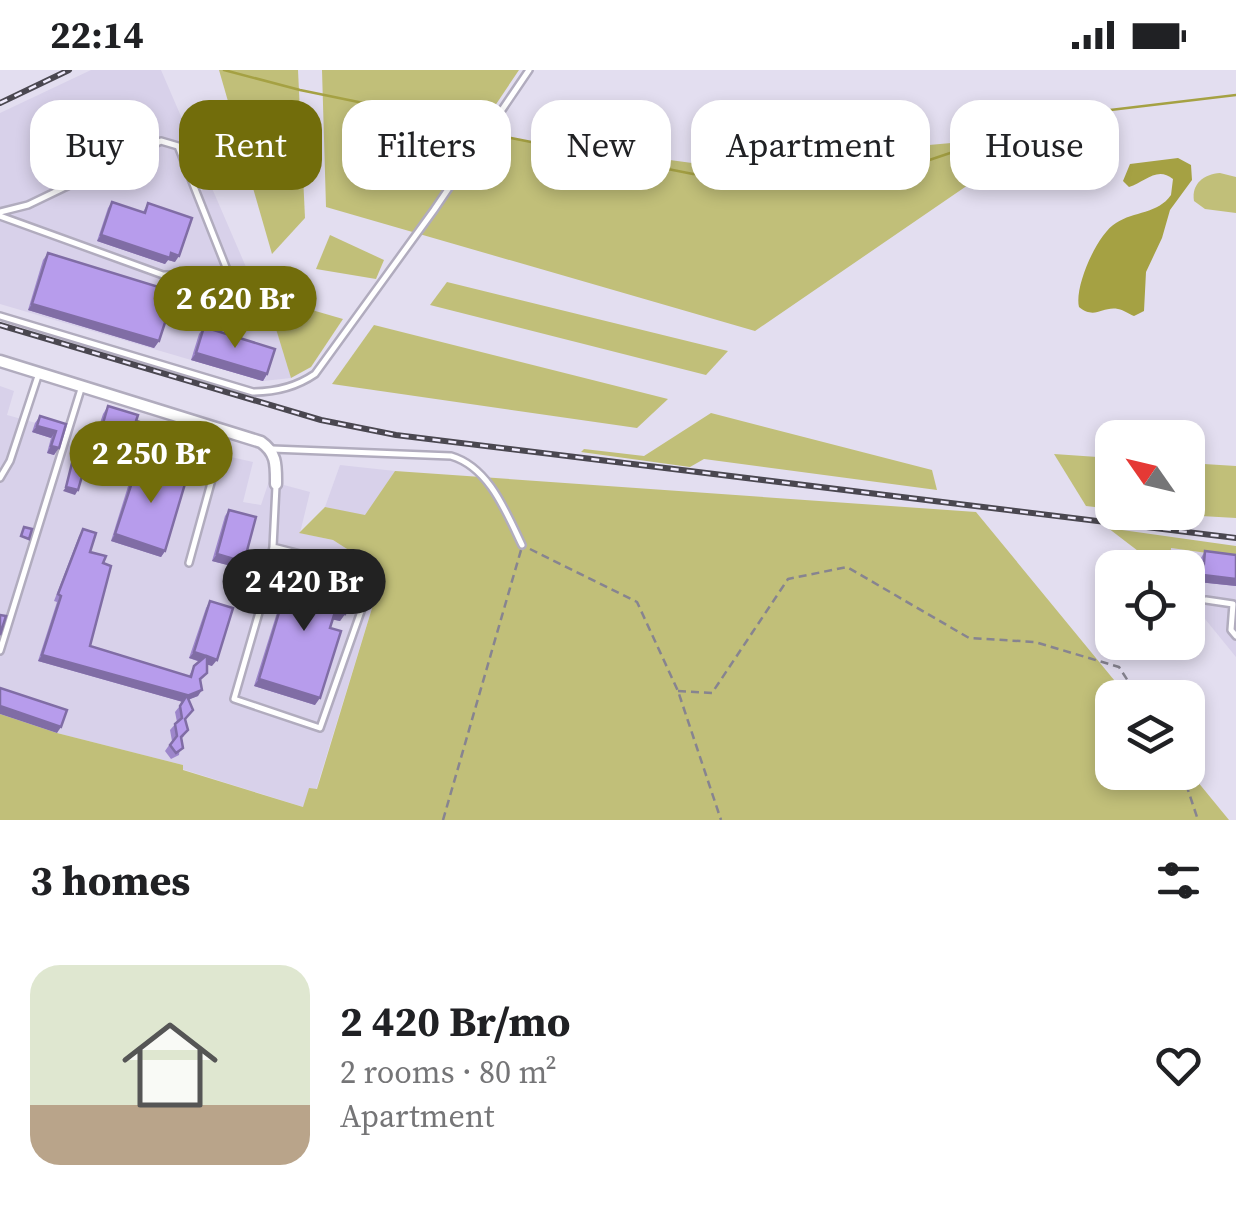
<!DOCTYPE html>
<html lang="en">
<head>
<meta charset="utf-8">
<style>
	:root { --surface:#fff; --page:#f6f6f6; --text:#202124; --muted:#757577; --line:#e0e0e0; --accent:#726d0b }
	body { margin:0; font-family:"Source Serif 4",serif; background:var(--page); color:var(--text); height:100vh; display:flex; flex-direction:column; font-size:38px; white-space:nowrap }
	* { box-sizing:border-box; margin:0 }
	p { font-size:32px; color:var(--muted) }
	.icon { flex:none; width:55px; height:55px; fill:none; stroke:currentColor; stroke-width:2; stroke-linecap:round; stroke-linejoin:round }
	.map { position:relative; height:750px; overflow:hidden }
	.panel { display:flex; flex-direction:column; background:var(--surface); flex:1 }
	.panel>* { flex:none }
	.guide { position:absolute; left:30px; top:30px; width:1178px; height:90px; display:flex; gap:20px }
	.needle { width:65px; rotate:304deg }
	.buttons { position:absolute; left:1095px; top:350px; display:grid; gap:20px }
	.buttons a { display:grid; place-items:center; width:110px; height:110px; border-radius:20px; background:var(--surface); box-shadow:0 5px 15px #0003; font-size:50px }
	.price { position:absolute; translate:-50% -85px; padding:0 22px; border-radius:35px; background:var(--accent); color:#fff; font-size:32px; line-height:65px; filter:drop-shadow(0 2px 5px #0008) }
	.price::after { content:''; position:absolute; left:50%; top:60px; width:30px; height:22px; margin-left:-15px; background:inherit; clip-path:polygon(0 0,100% 0,50% 100%) }
	.price.on { background:#222; color:#fff }
	ul { padding:0; list-style:none }
	li { display:flex; align-items:center; gap:30px; height:250px; padding:0 30px }
	li+li { border-top:2px solid var(--line) }
	li span { display:grid; place-items:center; flex:none; width:280px; height:200px; border-radius:30px; color:#555 }
	li>.icon { margin-inline-start:auto }
	span .icon { width:120px; height:120px; fill:#fffc; stroke-width:1 }
	li b { font-size:42px }
	h2 { display:flex; justify-content:space-between; align-items:center; height:120px; padding:0 30px; font-size:42px }
	.chip { padding:0 35px; border-radius:30px; background:var(--surface); box-shadow:0 5px 15px #0003; font-size:35px; line-height:90px }
	.chip.on { background:var(--accent); color:#fff }
	.status { display:flex; justify-content:space-between; align-items:center; height:70px; padding:0 50px; background:var(--surface); direction:ltr }
	.status svg { height:28px; fill:currentColor }
	.map>svg:first-child { display:block }
	.built { fill:#d8d1ea }
	.green { fill:#c1bf79 }
	.water { fill:#a5a143 }
	.lines { fill:none; stroke-linecap:round; stroke-linejoin:round }
	.stream { stroke:#a5a143; stroke-width:2.5 }
	.lane-casing { stroke:#b1acbe; stroke-width:10 }
	.street-casing { stroke:#b1acbe; stroke-width:15 }
	.path { stroke:#878490; stroke-width:2.5; stroke-dasharray:8 5; stroke-linecap:butt }
	.lane { stroke:#fff; stroke-width:5 }
	.street { stroke:#fff; stroke-width:10 }
	.rail-casing { stroke:#4a4750; stroke-width:6 }
	.rail { stroke:#f0ebfd; stroke-width:2.5; stroke-dasharray:8; stroke-linecap:butt }
	.wall { fill:#9d86cb }
	.shaded-wall { fill:#806da5 }
	.building { fill:#b79cec; stroke:#806da5; stroke-width:2.5 }
</style>
</head>
<body>
<div class="status"><b>22:14</b><svg viewBox="0 0 49 12"><path d="M0 12V9h3v3zM5 12V6h3v6zM10 12V3h3v9zM15 12V0h3v12zM26 1h20v11H26zM47 4h2v5h-2z"/></svg></div>
<div class="map">
<svg width="1236" height="750" viewBox="0 0 1236 750">
	<rect width="100%" height="100%" fill="#e3def0"/>
	<g class="built">
		<polygon points="91,0 161,0 246,197 255,201 280,263 291,308 263,311 0,234 0,43"/>
		<polygon points="0,316 14,321 7,345 65,361 63,372 127,390 137,382 213,383 253,392 243,432 261,435 269,411 310,422 300,463 333,470 383,502 316,720 303,737 182,699 183,695 57,663 0,644"/>
		<polygon points="340,395 395,401 365,446 325,437"/>
		<polygon points="1170,478 1236,487 1236,587 1188,528 1188,498 1170,497"/>
	</g>
	<g class="green">
		<polygon points="219,0 298,0 305,148 272,184"/>
		<polygon points="322,0 519,0 476,64 707,95 1041,65 755,261 326,137"/>
		<path d="M1220,103L1236,107V143L1205,139L1194,131C1191,114 1204,104 1220,103Z"/>
		<polygon points="330,165 384,190 376,209 316,199"/>
		<polygon points="447,212 728,281 706,305 430,235"/>
		<polygon points="274,229 343,249 311,297 291,308 269,236"/>
		<polygon points="374,255 668,329 637,358 332,314"/>
		<polygon points="711,343 932,400 937,420 704,389 690,397 581,382 584,379 644,386"/>
		<polygon points="1054,384 1112,388 1112,439 1086,436"/>
		<polygon points="1188,393 1236,396 1236,448 1149,443 1188,442"/>
		<polygon points="395,401 976,442 1128,627 1112,628 1112,702 1188,702 1188,700 1229,750 0,750 0,644 57,663 183,695 183,700 303,737 309,718 317,719 383,502 333,470 299,463 325,437 365,445"/>
		<polygon points="1108,458 1236,476 1236,487 1171,478 1170,497 1159,497"/>
	</g>
	<path class="water" d="M1178,88L1191,95L1192,110L1170,140L1162,168L1146,202L1144,241L1134,246C1129,244 1124,240 1118,239C1102,236 1095,250 1079,237C1074,217 1097,164 1116,153C1134,141 1158,144 1171,125L1173,109C1157,96 1145,112 1129,117L1123,111L1130,94Z"/>
	<g class="lines">
		<g class="stream">
			<polyline points="224,0 300,20 485,58"/>
			<polyline points="511,68 693,104 867,111 1060,46 1236,25"/>
		</g>
		<defs>
			<g id="lane">
				<polyline points="0,142 28,135 161,71 178,76 237,225 180,205 163,205 0,146"/>
				<path d="M0,246L253,322C276,322 296,317 315,304L434,140L529,0"/>
				<path d="M272,379L451,386C489,397 506,442 522,475"/>
				<polyline points="0,408 10,391 38,306"/>
				<polyline points="273,477 332,492 366,527 320,658 234,629 260,539 273,477 276,416"/>
				<polyline points="189,493 225,362"/>
				<polyline points="1206,530 1233,534 1231,560 1236,566"/>
				<polyline points="0,581 81,319"/>
			</g>
			<path id="street" d="M0,291L261,372C277,383 276,396 276,414"/>
		</defs>
		<use href="#lane" class="lane-casing"/>
		<use href="#street" class="street-casing"/>
		<g class="path">
			<polyline points="530,479 637,532 678,621 721,750"/>
			<polyline points="678,621 712,623 788,509 847,497 969,568 1035,572 1119,597 1139,628"/>
			<polyline points="1182,702 1198,750"/>
			<polyline points="443,750 521,480"/>
		</g>
		<use href="#lane" class="lane"/>
		<use href="#street" class="street"/>
		<defs>
			<g id="rail">
				<polyline points="0,33 69,0"/>
				<polyline points="0,255 321,350 396,365 1236,468"/>
			</g>
		</defs>
		<use href="#rail" class="rail-casing"/>
		<use href="#rail" class="rail"/>
	</g>
	<g class="wall">
		<polygon points="112,132 143,142 148,133 175,192 168,190 165,194 97,171 108,138"/>
		<polygon points="48,183 159,271 154,278 28,240 43,190"/>
		<polygon points="250,223 270,245 267,249 253,254 247,226"/>
		<polygon points="204,257 267,304 263,311 191,290 199,264"/>
		<polygon points="108,336 136,351 207,401 94,371 103,344"/>
		<polygon points="40,346 66,354 54,385 47,383 51,368 32,362 35,353"/>
		<polygon points="139,391 165,481 161,487 111,471 134,397"/>
		<polygon points="229,440 239,498 212,491 225,446"/>
		<polygon points="83,459 90,482 103,493 90,576 189,606 194,596 200,592 189,588 206,538 210,531 212,596 207,594 207,603 200,611 198,626 189,629 184,666 181,669 179,685 171,689 165,681 172,671 170,660 177,652 175,642 183,632 38,591 57,532 54,531 79,466"/>
		<polygon points="1205,481 1236,485 1236,516 1198,512 1201,488"/>
		<polygon points="282,500 345,544 340,551 332,549 315,635 254,616 280,533 270,531 277,507"/>
	</g>
	<g class="shaded-wall">
		<polygon points="101,165 171,183 179,186 175,192 168,190 165,194 97,171"/>
		<polygon points="32,234 159,271 154,278 28,240"/>
		<polygon points="196,283 267,304 263,311 191,290"/>
		<polygon points="37,356 56,361 51,368 32,362"/>
		<polygon points="100,364 212,394 207,401 94,371"/>
		<polygon points="51,376 59,378 54,385 47,383"/>
		<polygon points="66,417 78,420 75,425 63,421"/>
		<polygon points="115,464 165,481 161,487 111,471"/>
		<polygon points="217,484 244,492 239,498 212,491"/>
		<polygon points="349,493 365,500 362,504 346,497"/>
		<polygon points="1203,505 1236,509 1236,516 1198,512"/>
		<polygon points="363,506 378,512 375,516 360,510"/>
		<polygon points="275,524 284,526 280,533 270,531"/>
		<polygon points="335,542 345,544 340,551 330,549"/>
		<polygon points="194,582 206,586 202,592 189,588"/>
		<polygon points="42,585 187,625 183,632 38,591"/>
		<polygon points="207,586 217,590 212,596 202,593"/>
		<polygon points="259,609 320,628 315,635 254,616"/>
		<polygon points="202,620 198,626 183,632 187,626"/>
		<polygon points="0,636 61,657 57,663 0,644"/>
	</g>
	<g class="building">
		<polygon points="201,86 206,99 198,102 193,89"/>
		<polygon points="112,132 145,143 148,133 192,148 179,186 171,183 170,188 101,165"/>
		<polygon points="48,183 175,222 159,271 32,234"/>
		<polygon points="260,220 270,245 256,251 250,223"/>
		<polygon points="204,257 275,279 267,304 196,283"/>
		<polygon points="108,336 138,345 136,351 218,375 212,394 100,364"/>
		<polygon points="40,346 66,354 59,378 51,376 56,361 37,356"/>
		<polygon points="139,391 187,407 165,481 115,464"/>
		<polygon points="72,393 85,396 78,420 66,417"/>
		<polygon points="229,440 256,447 244,492 217,484"/>
		<polygon points="24,457 32,459 29,469 21,466"/>
		<polygon points="83,459 96,463 90,482 106,486 103,493 111,496 90,576 191,607 194,596 206,586 194,582 210,531 233,538 217,590 207,586 207,603 200,609 202,620 187,626 193,640 185,649 188,660 181,667 183,678 176,683 170,675 177,666 175,654 182,648 180,636 187,625 42,585 61,526 58,524"/>
		<polygon points="1205,481 1236,485 1236,509 1203,505"/>
		<polygon points="353,483 369,489 365,500 349,493"/>
		<polygon points="368,495 382,501 378,512 363,506"/>
		<polygon points="282,500 352,520 345,544 335,542 330,558 341,561 320,628 259,609 284,526 275,524"/>
		<polygon points="0,545 6,546 0,565"/>
		<polygon points="0,618 67,640 61,657 0,636"/>
	</g>
</svg>
<div class="buttons">
<a><svg class="needle" viewBox="-14 -14 28 28"><path d="M0-13l5 13h-10z" fill="#e53935"/><path d="M0 13l5-13h-10z" fill="#757577"/></svg></a>
<a><svg class="icon" aria-label="locate" viewBox="0 0 24 24"><circle cx="12" cy="12" r="6"/><path d="M12 2v4M12 18v4M2 12h4M18 12h4"/></svg></a>
<a><svg class="icon" aria-label="layers" viewBox="0 0 24 24"><path d="M12 4l9 5-9 5-9-5zM3 14l9 5 9-5"/></svg></a>
</div>
<b class="price" style="left:235px;top:281px">2 620 Br</b>
<b class="price" style="left:151px;top:436px">2 250 Br</b>
<b class="price on" style="left:304px;top:564px">2 420 Br</b>
<div class="guide">
<a class="chip">Buy</a>
<a class="chip on">Rent</a>
<a class="chip">Filters</a>
<a class="chip">New</a>
<a class="chip">Apartment</a>
<a class="chip">House</a>
</div>
</div>
<section class="panel">
<h2>3 homes<svg class="icon" aria-label="filters" viewBox="0 0 24 24"><path d="M4 7h16M4 17h16"/><circle cx="9" cy="7" r="2"/><circle cx="15" cy="17" r="2"/></svg></h2>
<ul>
<li><span style="background:linear-gradient(#dfe7d0 70%,#b9a48a 0)"><svg class="icon" aria-label="home" viewBox="0 0 24 24"><path d="M3 11l9-7 9 7M6 9v11h12V9"/></svg></span><div><b>2 420 Br/mo</b><p>2 rooms · 80 m²</p><p>Apartment</p></div><svg class="icon" aria-label="heart" viewBox="0 0 24 24"><path d="M12 20l-8-8c-3-5 5-10 8-4 3-6 11-1 8 4z"/></svg></li>
</ul>
</section>
</body>
</html>
